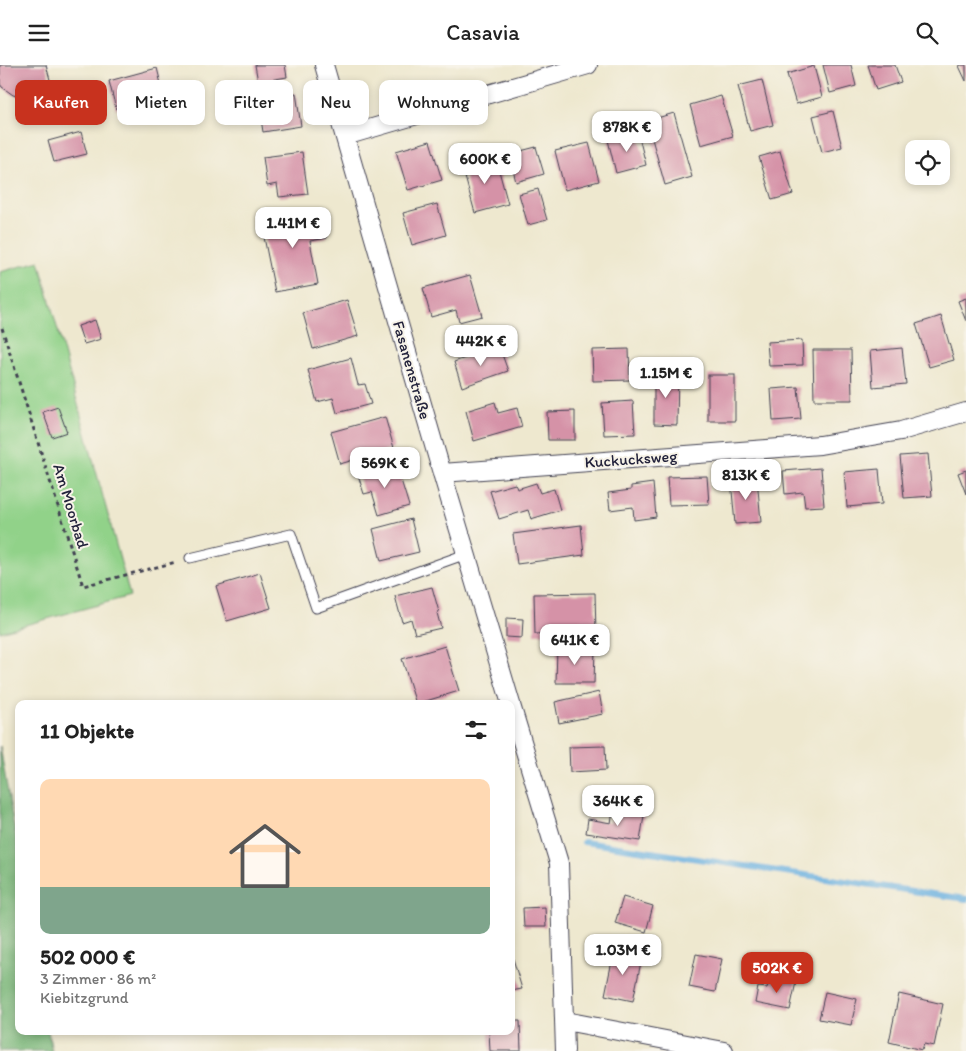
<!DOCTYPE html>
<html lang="de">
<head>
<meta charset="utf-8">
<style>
	:root { --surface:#fff; --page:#f2f2f2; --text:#222; --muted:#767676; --line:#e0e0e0; --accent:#c8321e }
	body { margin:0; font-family:Itim,sans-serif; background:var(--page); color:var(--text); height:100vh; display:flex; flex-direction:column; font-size:19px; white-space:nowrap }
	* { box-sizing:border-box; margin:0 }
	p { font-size:16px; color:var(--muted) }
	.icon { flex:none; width:28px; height:28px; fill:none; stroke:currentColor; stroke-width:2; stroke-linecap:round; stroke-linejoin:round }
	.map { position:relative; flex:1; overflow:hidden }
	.panel { position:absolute; left:15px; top:635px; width:500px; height:335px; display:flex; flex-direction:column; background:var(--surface); border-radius:10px; box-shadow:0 2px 8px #0003 }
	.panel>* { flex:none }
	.hud { position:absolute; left:15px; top:15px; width:500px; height:45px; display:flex; gap:10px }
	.controls { position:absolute; left:905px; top:75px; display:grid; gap:10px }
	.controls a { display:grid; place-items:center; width:45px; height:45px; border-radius:10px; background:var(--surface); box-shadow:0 2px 8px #0003; font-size:25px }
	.price { position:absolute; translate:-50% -42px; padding:0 11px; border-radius:10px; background:#fff; color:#222; font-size:16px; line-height:32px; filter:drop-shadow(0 1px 2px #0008) }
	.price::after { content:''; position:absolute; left:50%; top:30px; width:15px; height:11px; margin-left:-8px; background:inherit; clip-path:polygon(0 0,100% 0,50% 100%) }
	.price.active { background:var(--accent); color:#fff }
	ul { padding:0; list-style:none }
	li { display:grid; align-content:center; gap:10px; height:265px; padding:0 25px }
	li+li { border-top:1px solid var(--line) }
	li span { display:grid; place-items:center; height:155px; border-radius:10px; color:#555 }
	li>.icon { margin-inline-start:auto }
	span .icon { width:90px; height:90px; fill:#fffc; stroke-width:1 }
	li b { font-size:21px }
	h2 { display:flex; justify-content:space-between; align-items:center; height:60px; padding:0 25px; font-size:21px }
	.tag { padding:0 18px; border-radius:10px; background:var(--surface); box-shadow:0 2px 8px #0003; font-size:18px; line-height:45px }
	.tag.active { background:var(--accent); color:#fff }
	header { display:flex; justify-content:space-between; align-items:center; height:65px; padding:0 25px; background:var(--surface); font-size:22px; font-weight:600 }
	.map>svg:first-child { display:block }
	.green { fill:#91d289; stroke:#5a7a62 }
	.forest { fill:#74b475; stroke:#4b6b58 }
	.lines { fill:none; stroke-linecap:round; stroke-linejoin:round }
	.stream { stroke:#69b0e0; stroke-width:6 }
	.building { fill:#d592a7 }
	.lane-casing { stroke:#414051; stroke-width:11 }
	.street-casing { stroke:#414051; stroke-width:20 }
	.path { stroke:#414051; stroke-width:3; stroke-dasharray:4 4; stroke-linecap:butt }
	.lane { stroke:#fff; stroke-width:9 }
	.street { stroke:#fff; stroke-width:18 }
	.labels { text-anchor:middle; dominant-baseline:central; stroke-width:4; stroke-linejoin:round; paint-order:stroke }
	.street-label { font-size:16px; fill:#22223b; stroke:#f7f3e8 }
</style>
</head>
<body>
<header><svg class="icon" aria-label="menu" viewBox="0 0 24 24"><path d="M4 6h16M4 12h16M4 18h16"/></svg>Casavia<svg class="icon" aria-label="search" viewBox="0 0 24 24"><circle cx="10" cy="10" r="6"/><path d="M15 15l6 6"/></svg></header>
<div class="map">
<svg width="966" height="986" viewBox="0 0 966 986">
	<rect width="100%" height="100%" fill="#f7f3e8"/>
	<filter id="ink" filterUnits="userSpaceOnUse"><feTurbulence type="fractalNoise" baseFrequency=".02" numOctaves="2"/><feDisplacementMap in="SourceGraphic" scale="10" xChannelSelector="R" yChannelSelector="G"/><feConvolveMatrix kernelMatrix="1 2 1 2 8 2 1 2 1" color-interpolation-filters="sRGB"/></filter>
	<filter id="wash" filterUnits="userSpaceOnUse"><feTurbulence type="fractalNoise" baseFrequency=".0096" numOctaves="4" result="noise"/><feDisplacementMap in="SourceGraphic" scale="20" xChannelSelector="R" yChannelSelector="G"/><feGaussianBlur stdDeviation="1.12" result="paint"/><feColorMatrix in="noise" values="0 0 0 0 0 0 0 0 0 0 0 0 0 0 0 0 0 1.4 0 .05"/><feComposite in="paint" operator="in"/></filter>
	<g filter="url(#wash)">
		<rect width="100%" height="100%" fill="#eee8cf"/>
		<polygon class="green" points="39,196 130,531 0,567 0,207"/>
		<polygon class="forest" points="0,681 19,791 19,966 48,966 52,986 0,986"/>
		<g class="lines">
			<polyline class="stream" points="584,777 966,834"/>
		</g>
		<g id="blocks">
			<g class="building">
				<polygon points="0,0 46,0 59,48 35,55 29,33 13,30 2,22 0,19"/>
				<polygon points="255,0 285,0 287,12 258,17"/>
				<polygon points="823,0 851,0 856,21 830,28"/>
				<polygon points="868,0 895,0 901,17 876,25"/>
				<polygon points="961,0 966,0 966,16 959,1"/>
				<polygon points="814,1 822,32 796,39 787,9"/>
				<polygon points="157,3 164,31 116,44 109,16"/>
				<polygon points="762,15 773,60 750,66 738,21"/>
				<polygon points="296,28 301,61 263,67 258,34"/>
				<polygon points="721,31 733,71 701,80 690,40"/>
				<polygon points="833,46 842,82 822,87 813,51"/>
				<polygon points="674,48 692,112 665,120 647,56"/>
				<polygon points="81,67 87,89 54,97 48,76"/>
				<polygon points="638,68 646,100 616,108 608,75"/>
				<polygon points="430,76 442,115 408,125 396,86"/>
				<polygon points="589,78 599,116 565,125 555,86"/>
				<polygon points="536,82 544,109 516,117 509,89"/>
				<polygon points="780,86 793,129 772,135 759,92"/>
				<polygon points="302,87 308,129 279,132 277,119 267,121 263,92"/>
				<polygon points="495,91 508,139 475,148 462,101"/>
				<polygon points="538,124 547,155 528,160 519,129"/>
				<polygon points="437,139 446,170 412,180 403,148"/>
				<polygon points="322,146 327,173 310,176 318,219 275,227 261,157"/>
				<polygon points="470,210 482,251 459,257 456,245 431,252 423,223"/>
				<polygon points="966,233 966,256 958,236"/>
				<polygon points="347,235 358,271 313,284 303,248"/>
				<polygon points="941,251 954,295 929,302 916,259"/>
				<polygon points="95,255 101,274 84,279 78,261"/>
				<polygon points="802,275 803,300 769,301 767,277"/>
				<polygon points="499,281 508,306 462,322 454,297"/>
				<polygon points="902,283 906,319 873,322 870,286"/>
				<polygon points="629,284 630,315 593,316 592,285"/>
				<polygon points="813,285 851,285 852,335 814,335"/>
				<polygon points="351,293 358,320 365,319 371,339 337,348 333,333 317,337 308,305"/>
				<polygon points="654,308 678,308 677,360 654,359"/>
				<rect x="708" y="310" width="27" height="46"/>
				<polygon points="798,322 801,354 773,356 771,324"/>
				<polygon points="633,336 635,369 604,370 602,338"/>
				<polygon points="495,337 498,348 517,343 522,362 474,376 466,346"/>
				<polygon points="58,342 67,367 52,372 43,347"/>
				<polygon points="575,346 575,375 548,375 547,347"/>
				<polygon points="385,352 394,383 340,399 331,367"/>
				<polygon points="928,389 932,431 904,433 900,391"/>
				<polygon points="396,399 409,441 379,450 372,427 364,429 358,410"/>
				<polygon points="821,403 824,441 805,442 803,427 785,429 783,406"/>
				<polygon points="879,404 882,439 847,442 844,407"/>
				<polygon points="966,405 966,429 958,408"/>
				<polygon points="707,411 709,439 669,440 667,412"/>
				<polygon points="757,413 761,457 735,459 731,415"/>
				<polygon points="536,418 540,428 554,424 560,445 531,454 528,445 499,454 490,426 515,419 517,424"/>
				<polygon points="653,418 656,452 634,455 633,442 610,445 608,428 631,425 631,421"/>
				<polygon points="411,454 419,487 381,496 373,464"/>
				<polygon points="581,460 584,490 517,499 513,469"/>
				<polygon points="260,508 271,543 227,556 216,521"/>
				<polygon points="432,522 439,547 437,548 441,563 415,569 411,554 402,557 395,531"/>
				<polygon points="595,528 596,568 535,569 534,529"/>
				<polygon points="506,553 523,554 522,573 506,572"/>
				<polygon points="445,581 459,626 416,639 402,594"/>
				<polygon points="557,583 595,584 594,618 556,618"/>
				<polygon points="599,627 603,649 559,658 555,637"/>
				<polygon points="605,681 606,705 570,707 569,682"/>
				<polygon points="613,746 644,751 640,776 586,768 588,754 611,758"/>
				<polygon points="623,832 653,841 646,867 615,858"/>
				<polygon points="545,842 546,862 524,862 523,843"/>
				<polygon points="614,886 642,892 633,936 605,930"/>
				<polygon points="511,887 522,924 511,926"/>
				<polygon points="696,889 722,894 715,927 689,922"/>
				<polygon points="770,911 796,917 790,945 755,938 758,922 767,923"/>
				<polygon points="825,927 857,934 851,960 819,954"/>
				<polygon points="899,929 943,939 934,981 924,979 922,985 889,977"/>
				<polygon points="511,956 520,956 521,986 490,986 489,966 511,966"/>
			</g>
		</g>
	</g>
	<g filter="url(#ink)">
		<use href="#blocks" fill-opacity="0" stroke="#414051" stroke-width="1"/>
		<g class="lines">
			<defs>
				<polyline id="lane" points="190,493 291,469 316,543 466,489"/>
				<g id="street">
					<polyline points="324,0 442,408 511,639"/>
					<polyline points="345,71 588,0"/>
					<polyline points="442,408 820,380 901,366 966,347"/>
					<polyline points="511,640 559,798 565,986"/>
					<polyline points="565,956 724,986"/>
				</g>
			</defs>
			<use href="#lane" class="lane-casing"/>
			<use href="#street" class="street-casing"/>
			<polyline class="path" points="2,263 83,521 176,497"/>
			<use href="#lane" class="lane"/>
			<use href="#street" class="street"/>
		</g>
	</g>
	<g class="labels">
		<g class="street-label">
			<text transform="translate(412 305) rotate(74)">Fasanenstraße</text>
			<text transform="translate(631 394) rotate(-4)">Kuckucksweg</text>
			<text transform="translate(71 441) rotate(73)">Am Moorbad</text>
		</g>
	</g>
</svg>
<div class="controls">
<a><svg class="icon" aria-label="locate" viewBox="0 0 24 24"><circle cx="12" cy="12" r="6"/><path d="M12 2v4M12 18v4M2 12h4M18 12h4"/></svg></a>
</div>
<b class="price" style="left:627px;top:88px">878K €</b>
<b class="price" style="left:485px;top:120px">600K €</b>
<b class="price" style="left:293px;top:184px">1.41M €</b>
<b class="price" style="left:481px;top:302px">442K €</b>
<b class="price" style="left:666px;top:334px">1.15M €</b>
<b class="price" style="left:385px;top:424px">569K €</b>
<b class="price" style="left:746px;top:436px">813K €</b>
<b class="price" style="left:575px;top:601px">641K €</b>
<b class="price" style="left:618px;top:762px">364K €</b>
<b class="price" style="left:623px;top:911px">1.03M €</b>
<b class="price active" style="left:777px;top:929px">502K €</b>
<div class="hud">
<a class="tag active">Kaufen</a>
<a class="tag">Mieten</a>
<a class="tag">Filter</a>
<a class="tag">Neu</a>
<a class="tag">Wohnung</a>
</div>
<section class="panel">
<h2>11 Objekte<svg class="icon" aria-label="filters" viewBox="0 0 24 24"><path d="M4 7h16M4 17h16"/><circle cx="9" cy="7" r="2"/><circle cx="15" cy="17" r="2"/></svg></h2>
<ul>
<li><span style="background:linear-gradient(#ffd9b3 70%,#7fa58c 0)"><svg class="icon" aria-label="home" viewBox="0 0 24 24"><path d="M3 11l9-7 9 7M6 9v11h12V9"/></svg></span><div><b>502 000 €</b><p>3 Zimmer · 86 m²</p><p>Kiebitzgrund</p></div></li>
</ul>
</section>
</div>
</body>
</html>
